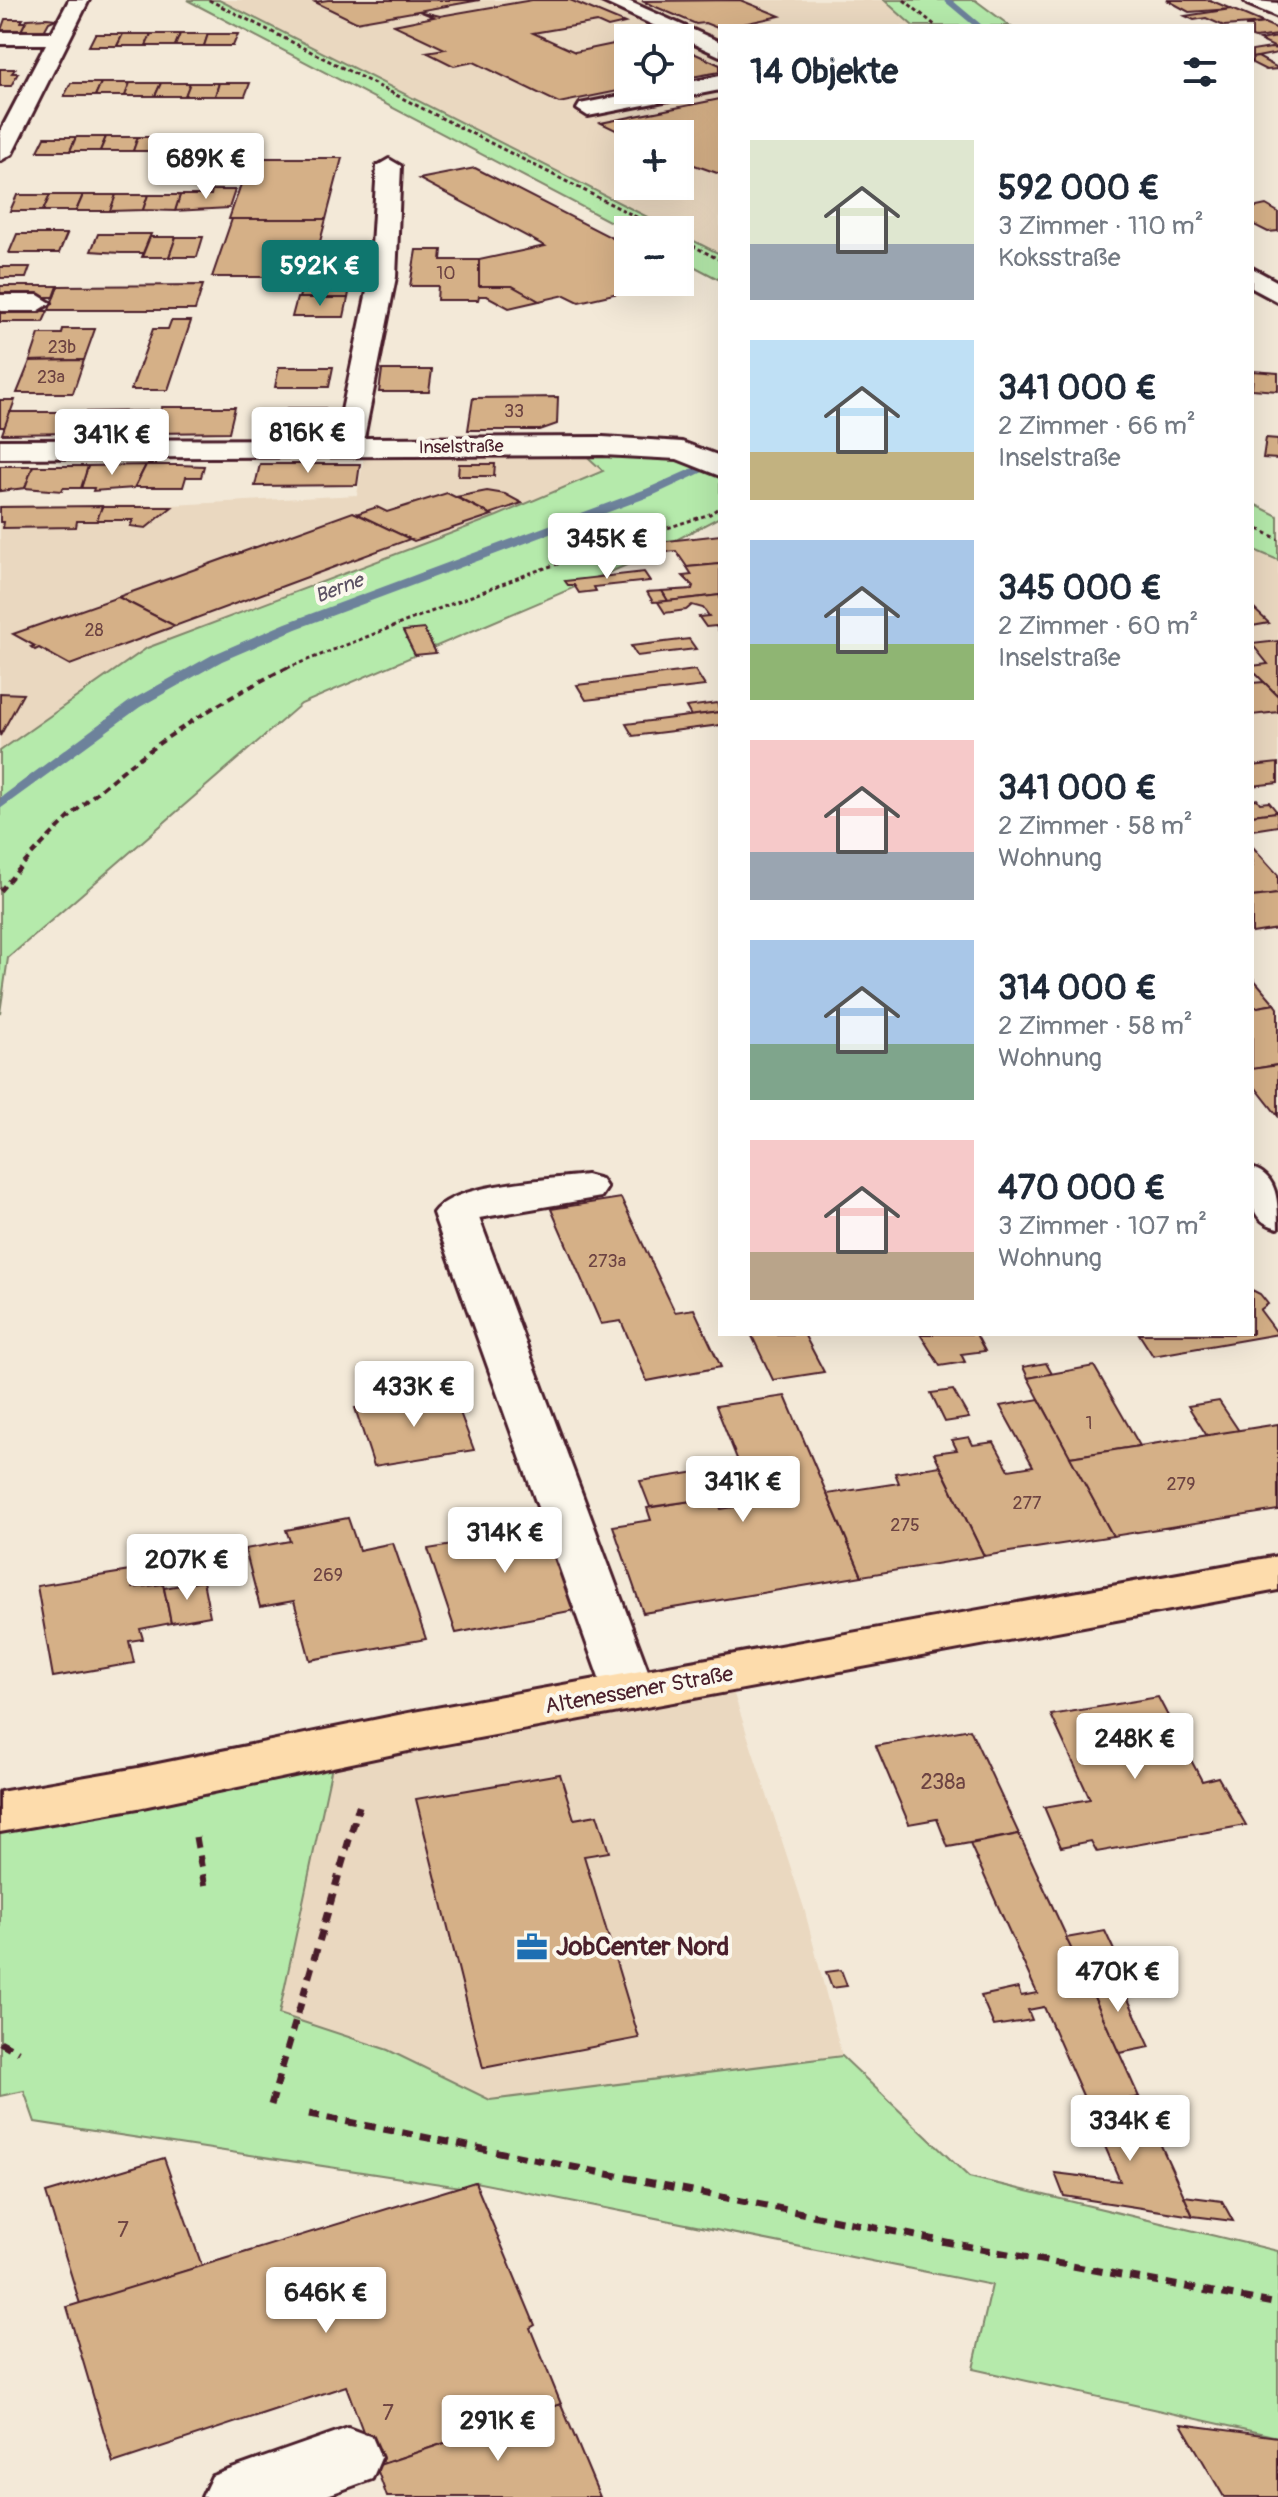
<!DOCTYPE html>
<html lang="de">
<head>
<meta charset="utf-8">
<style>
	:root { --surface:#fff; --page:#f6f6f7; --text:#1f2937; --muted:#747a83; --accent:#0f766e }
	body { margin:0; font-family:Pangolin,sans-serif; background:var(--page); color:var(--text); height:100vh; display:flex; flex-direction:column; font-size:30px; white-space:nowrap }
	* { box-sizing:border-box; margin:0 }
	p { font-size:26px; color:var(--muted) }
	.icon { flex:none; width:44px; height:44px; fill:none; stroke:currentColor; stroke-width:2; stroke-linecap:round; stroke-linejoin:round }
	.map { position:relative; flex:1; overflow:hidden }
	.drawer { position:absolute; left:718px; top:24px; width:536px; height:1312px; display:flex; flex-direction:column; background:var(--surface); border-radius:0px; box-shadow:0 8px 32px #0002 }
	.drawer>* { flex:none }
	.buttons { position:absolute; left:614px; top:24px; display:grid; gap:16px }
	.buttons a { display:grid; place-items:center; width:80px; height:80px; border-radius:0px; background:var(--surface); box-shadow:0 8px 32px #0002; font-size:40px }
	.price { position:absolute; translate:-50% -68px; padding:0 18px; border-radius:8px; background:#fff; color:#222; font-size:26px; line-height:52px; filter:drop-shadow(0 2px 4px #0008) }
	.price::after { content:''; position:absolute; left:50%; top:48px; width:24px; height:18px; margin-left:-12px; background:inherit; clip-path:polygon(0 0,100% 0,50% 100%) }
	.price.current { background:var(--accent); color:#fff }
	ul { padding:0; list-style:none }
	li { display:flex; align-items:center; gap:24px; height:200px; padding:0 32px }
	li span { display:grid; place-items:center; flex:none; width:224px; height:160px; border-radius:0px; color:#555 }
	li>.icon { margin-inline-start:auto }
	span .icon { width:96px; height:96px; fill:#fffc; stroke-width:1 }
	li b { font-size:34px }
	h2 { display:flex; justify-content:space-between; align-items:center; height:96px; padding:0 32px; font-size:34px }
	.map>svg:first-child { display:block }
	.built { fill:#ead8c0; fill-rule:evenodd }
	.green { fill:#b5eaab; stroke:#80846b; stroke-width:2 }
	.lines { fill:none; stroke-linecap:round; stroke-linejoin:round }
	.stream { fill:#6d829b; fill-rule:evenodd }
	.building { fill:#d5b087; stroke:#4a1f2b; stroke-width:2 }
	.minor-casing { stroke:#4a1f2b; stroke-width:6 }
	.major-casing { stroke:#4a1f2b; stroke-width:6 }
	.path-far2 { stroke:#4a1f2b; stroke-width:3; stroke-dasharray:4 3; stroke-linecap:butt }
	.path-far1 { stroke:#4a1f2b; stroke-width:4; stroke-dasharray:7 5; stroke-linecap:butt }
	.path { stroke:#4a1f2b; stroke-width:7; stroke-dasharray:11 8; stroke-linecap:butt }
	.minor { fill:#fbf7ec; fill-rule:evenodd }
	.major { fill:#fddcac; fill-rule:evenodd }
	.labels { text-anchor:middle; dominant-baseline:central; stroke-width:8; stroke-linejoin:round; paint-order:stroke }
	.number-label { font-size:18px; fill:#6d4342 }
	.far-street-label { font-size:18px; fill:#4a1f2b; stroke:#fbf7ec }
	.far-water-label { font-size:20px; font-style:italic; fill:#5c5163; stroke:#fbf7ec }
	.street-label { font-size:22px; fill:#4a1f2b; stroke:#fbf7ec }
	.near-number-label { font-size:22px; fill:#6d4342 }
	.near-poi-label { font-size:26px; font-weight:bold; fill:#4a1f2b; stroke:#fbf7ec; text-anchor:start }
</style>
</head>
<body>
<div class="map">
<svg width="1278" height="2497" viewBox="0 0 1278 2497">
	<rect width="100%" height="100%" fill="#f3e9d8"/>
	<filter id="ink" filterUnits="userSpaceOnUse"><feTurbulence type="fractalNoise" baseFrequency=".0125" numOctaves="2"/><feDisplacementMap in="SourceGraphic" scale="16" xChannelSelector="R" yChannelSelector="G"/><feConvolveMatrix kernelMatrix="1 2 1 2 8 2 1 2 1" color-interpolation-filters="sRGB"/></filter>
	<g filter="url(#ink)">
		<g class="built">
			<path d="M219,0H884L913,26H720V254L680,234V230H673ZM628,38H680V90H628ZM628,134H680V186H628Z"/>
			<polygon points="578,448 604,471 497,516 35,729 0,751 0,505 172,505 357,495 365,450"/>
			<polygon points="1252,549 1278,560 1278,763 1252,766"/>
			<polygon points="729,1679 804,1908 842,2056 490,2100 388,2050 278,2014 334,1757"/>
		</g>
		<g class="green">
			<polygon points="187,0 219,0 673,230 628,231"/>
			<polygon points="884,0 975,0 1010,26 913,26"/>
			<polygon points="680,234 720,254 720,280 680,259"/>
			<polygon points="578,448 643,449 720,470 720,517 636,561 301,704 8,958 0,1013 0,751 147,648 497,516 603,471"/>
			<polygon points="1252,503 1278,516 1278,560 1252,549"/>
			<polygon points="334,1757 279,2014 388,2050 490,2100 842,2056 969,2177 1278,2251 1278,2437 973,2369 992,2285 475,2182 460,2187 35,2122 24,2091 0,2096 0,1818"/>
		</g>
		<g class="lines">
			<g class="stream">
				<polygon points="943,0 952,0 983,26 974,26"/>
				<polygon points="720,456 720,464 654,495 296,629 222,661 140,707 0,809 0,798 130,701 212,655 286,623 646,489"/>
			</g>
		</g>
		<g class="building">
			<polygon points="328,0 480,0 356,22 315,2"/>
			<polygon points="532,0 570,0 625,23 608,27 597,22 533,33 575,52 628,41 628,89 559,103 474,62 454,66 426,52 445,49 394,25 434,17 419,11 440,16"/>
			<polygon points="740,0 780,16 720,29 705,23 696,24 642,1"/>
			<polygon points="1167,0 1210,0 1231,9 1189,12"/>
			<polygon points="1231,9 1264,23 1224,26 1206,18 1194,20 1185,16"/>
			<polygon points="5,19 23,19 21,22 26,22 20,33 0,33"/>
			<polygon points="27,19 47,18 56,19 49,22 43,33 20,33"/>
			<polygon points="1264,23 1278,29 1278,35 1255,38 1252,37 1252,26 1245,26"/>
			<polygon points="95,34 123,34 117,46 89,46"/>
			<polygon points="123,34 151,34 146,46 117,46"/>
			<polygon points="151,34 180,34 175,46 146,46"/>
			<polygon points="180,34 208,34 204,46 175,46"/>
			<polygon points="208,34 238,34 233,46 204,46"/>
			<polygon points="1278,37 1278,49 1259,40"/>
			<polygon points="680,47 720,65 720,72 680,79"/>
			<polygon points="1271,48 1278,49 1278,53 1252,58 1252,51"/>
			<polygon points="1258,57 1278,68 1278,69 1266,70 1252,63 1252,58"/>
			<polygon points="0,69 15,69 12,73 18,73 11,86 0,86"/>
			<polygon points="71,83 101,83 95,96 64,96"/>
			<polygon points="101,83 130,83 125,96 95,96"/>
			<polygon points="130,83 161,83 155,96 125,96"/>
			<polygon points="161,83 190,83 185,96 155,96"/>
			<polygon points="190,83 219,83 215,96 185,96"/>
			<polygon points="219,83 250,83 245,96 215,96"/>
			<polygon points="720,99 720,174 680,160 680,134 628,136 601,123"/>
			<polygon points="45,137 76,137 70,151 38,151"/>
			<polygon points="76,137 106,137 100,151 70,151"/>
			<polygon points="106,137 138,137 133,151 100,151"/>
			<polygon points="138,137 170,137 164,151 133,151"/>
			<polygon points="170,137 200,137 195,151 164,151"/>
			<polygon points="200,137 231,137 227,151 195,151"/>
			<polygon points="250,158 342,158 326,219 229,219"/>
			<polygon points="475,168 628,246 628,282 649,286 579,302 565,295 539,301 512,286 479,286 479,260 545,246 419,179"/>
			<polygon points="212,190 235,190 229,208 175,211 180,195 211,195"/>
			<polygon points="17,195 50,195 43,211 10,211"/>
			<polygon points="50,195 83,195 76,211 43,211"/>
			<polygon points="83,195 116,195 110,211 76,211"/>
			<polygon points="116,195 148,195 143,210 110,211"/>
			<polygon points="148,195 180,195 175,211 143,210"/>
			<polygon points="1266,205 1278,212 1278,231 1268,232 1252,224 1252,208"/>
			<polygon points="232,219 326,219 312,272 299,272 297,276 310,277 212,277"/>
			<polygon points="17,234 67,234 59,253 9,253"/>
			<polygon points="98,234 151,234 143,253 120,253 91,251"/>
			<polygon points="150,237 176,237 169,257 142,257"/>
			<polygon points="176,237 203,237 197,257 169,257"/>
			<polygon points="416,250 442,250 441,260 479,260 479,286 512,286 539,301 509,308 487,296 479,296 478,300 437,300 438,286 410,286"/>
			<polygon points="0,267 30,267 26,278 0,278"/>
			<polygon points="352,278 348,298 299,298 301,291 277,291 280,279"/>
			<polygon points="203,285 195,310 49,310 58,286"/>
			<polygon points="0,286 58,286 54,297 0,297"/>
			<polygon points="297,298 348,298 344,317 292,317"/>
			<polygon points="0,311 48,311 43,322 0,322"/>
			<polygon points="171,321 191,321 168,390 131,390 153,329 168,329"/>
			<polygon points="63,329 95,329 84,360 30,361 39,334 62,334"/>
			<polygon points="84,360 73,393 17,393 30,361"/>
			<polygon points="279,367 333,367 329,387 275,387"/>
			<polygon points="382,370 432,370 429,392 379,392"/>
			<polygon points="1253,371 1278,373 1278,391 1252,389"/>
			<polygon points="558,397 557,424 540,430 468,430 473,398"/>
			<polygon points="0,400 15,400 5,427 0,427"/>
			<polygon points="162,407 235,407 229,432 153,433"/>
			<polygon points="287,408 325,408 320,433 260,436 262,423 278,422 279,417 285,417"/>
			<polygon points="161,411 153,433 78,433 85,412"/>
			<polygon points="10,412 85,412 78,433 2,434"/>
			<polygon points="1266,438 1278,439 1278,459 1263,458"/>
			<polygon points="260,464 360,464 357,485 255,486"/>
			<polygon points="459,464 495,464 494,476 458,476"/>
			<polygon points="146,465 134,488 93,491 94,488 81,488 88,466"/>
			<polygon points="146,465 179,465 204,466 201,477 186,477 183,487 135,487"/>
			<polygon points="0,466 33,466 25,488 0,491"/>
			<polygon points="33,466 88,466 81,488 63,488 62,491 25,488"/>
			<polygon points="487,491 505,494 522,503 490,514 456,497"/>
			<polygon points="447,493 492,515 414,541 356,514 377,507 387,512"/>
			<polygon points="102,506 97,521 77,521 76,527 3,528 4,522 0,522 0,507"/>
			<polygon points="102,507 172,507 146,528 130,526 133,520 97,520"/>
			<polygon points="353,512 410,539 175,626 118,597"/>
			<polygon points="720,535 720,564 687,567 676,551 665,552 658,542"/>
			<polygon points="720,564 720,595 668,601 662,591 692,589 693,586 683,576 692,575 687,567"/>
			<polygon points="644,572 650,581 594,587 596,591 579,593 574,585 568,585 565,581"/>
			<polygon points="662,591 668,601 653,602 647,592"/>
			<polygon points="720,595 720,633 716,626 706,627 699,617 709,616 703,608 692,605 686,610 665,613 658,602"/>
			<polygon points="118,597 175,626 70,665 39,648 35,650 31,647 35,646 13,634"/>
			<polygon points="1252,607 1269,623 1252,626"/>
			<polygon points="424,629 436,653 415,655 403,631"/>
			<polygon points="689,639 696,649 637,656 631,646"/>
			<polygon points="1278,641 1278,696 1252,670 1252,666 1268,664 1252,644"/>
			<polygon points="695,670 705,686 586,700 577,685"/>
			<polygon points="1264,682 1278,696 1278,712 1252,715 1252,683"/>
			<polygon points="0,693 23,694 0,736"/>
			<polygon points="717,703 720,712 691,716 686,707"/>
			<polygon points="720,712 720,725 633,736 626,724"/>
			<polygon points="1278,763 1278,783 1252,786 1252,766"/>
			<polygon points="1257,799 1260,803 1269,802 1277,812 1252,815 1252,800"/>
			<polygon points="1277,812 1278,826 1252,830 1252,815"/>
			<polygon points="1252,846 1278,875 1278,894 1252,897"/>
			<polygon points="1278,894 1278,929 1252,933 1252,897"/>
			<polygon points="1252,977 1275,1004 1252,1008"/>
			<polygon points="1275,1004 1278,1008 1278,1065 1252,1069 1252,1008"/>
			<polygon points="1278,1065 1278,1116 1252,1083 1252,1069"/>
			<polygon points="621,1198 675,1312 694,1309 721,1367 647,1381 621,1321 601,1324 551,1209"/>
			<polygon points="1252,1290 1260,1294 1268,1304 1260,1310 1278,1334 1153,1356 1139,1334 1252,1334"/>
			<polygon points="751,1334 804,1334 824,1372 773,1380"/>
			<polygon points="920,1334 976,1334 985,1351 961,1354 965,1362 940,1366"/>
			<polygon points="1046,1363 1052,1374 1028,1378 1023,1367"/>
			<polygon points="1094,1366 1140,1446 1070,1457 1028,1378"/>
			<polygon points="953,1390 969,1418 945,1422 931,1393"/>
			<polygon points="452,1391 474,1450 374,1466 355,1408"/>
			<polygon points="785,1396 862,1576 643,1613 613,1526 651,1520 647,1508 716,1497 721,1509 755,1504 716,1406"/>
			<polygon points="1039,1399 1113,1536 984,1556 934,1453 957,1450 952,1440 969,1437 973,1445 994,1442 1009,1470 1033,1466 1000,1406"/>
			<polygon points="1219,1401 1239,1431 1207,1436 1188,1406"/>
			<polygon points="1278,1424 1278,1510 1113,1536 1070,1457"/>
			<polygon points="940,1466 984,1556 862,1576 827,1494 899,1483 895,1473"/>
			<polygon points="702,1471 712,1498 650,1507 640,1481"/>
			<polygon points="527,1514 534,1530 554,1526 585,1608 456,1633 428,1549 477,1541 471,1524"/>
			<polygon points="348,1518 359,1550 393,1543 426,1639 310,1660 294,1601 260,1607 245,1549 290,1541 286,1530"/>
			<polygon points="130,1571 133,1588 163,1584 171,1623 140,1629 143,1639 129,1641 134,1663 53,1677 37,1586"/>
			<polygon points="203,1581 210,1616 171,1623 164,1588"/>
			<polygon points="1158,1697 1202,1781 1218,1777 1246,1825 1097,1852 1091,1841 1061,1847 1044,1807 1090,1799 1051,1715"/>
			<polygon points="970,1729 1019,1834 948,1847 937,1819 909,1824 876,1746"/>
			<polygon points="560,1774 574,1819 597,1815 609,1852 584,1856 639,2038 483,2068 416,1799"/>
			<polygon points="1019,1834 1087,1981 1139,2097 1088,2107 1044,2007 1028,2010 1032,2020 994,2026 981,1996 1018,1988 1021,1996 1037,1993 970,1844"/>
			<polygon points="1105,1931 1125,1974 1087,1981 1066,1938"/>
			<polygon points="841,1970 847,1986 832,1988 826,1972"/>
			<polygon points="1117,1975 1150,2047 1119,2053 1087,1981"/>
			<polygon points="1139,2097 1184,2196 1193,2216 1064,2196 1055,2173 1120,2181 1088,2107"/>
			<polygon points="164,2158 202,2266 80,2304 46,2193"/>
			<polygon points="475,2182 535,2325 530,2328 561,2404 376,2466 346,2386 113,2463 67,2307"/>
			<polygon points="1184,2196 1222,2201 1233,2221 1193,2216"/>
			<polygon points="561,2404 600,2497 387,2497 376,2466"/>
			<polygon points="1181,2424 1278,2437 1278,2497 1224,2497"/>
		</g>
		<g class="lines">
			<defs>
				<g id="minor">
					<polygon points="69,0 89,0 12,154 0,161 0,132 46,44 0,44 0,32 52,32"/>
					<polygon points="599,0 626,0 720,42 720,56"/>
					<polygon points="1244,0 1278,3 1278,17 1247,4"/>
					<polygon points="720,76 720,90 588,116 577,109 580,104 650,90 680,90 680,84"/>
					<polygon points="389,159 401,166 396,277 364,438 603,437 682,442 720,456 720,476 677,459 603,455 0,458 0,440 336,439 370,277 377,166"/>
					<polygon points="1252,268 1278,282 1278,302 1252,288"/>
					<polygon points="0,295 38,295 51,303 38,311 0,311"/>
					<path d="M1252,1168C1278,1176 1278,1201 1278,1228C1246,1220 1252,1196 1252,1168Z"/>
					<path d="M586,1175L601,1179L607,1188L601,1197L479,1218L656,1692L648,1705L630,1710L612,1705L604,1692L433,1213C454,1183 549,1180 586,1175Z"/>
					<polygon points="348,2428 372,2437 381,2458 372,2479 322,2497 202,2497 212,2476"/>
				</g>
				<polygon id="major" points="1278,1556 1278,1590 408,1751 138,1808 0,1832 0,1792 138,1768 408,1713"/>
			</defs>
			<use href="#minor" class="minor-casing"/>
			<use href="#major" class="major-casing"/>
			<g class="path-far2">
				<polyline points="209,0 662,230"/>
				<polyline points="904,0 936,26"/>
				<polyline points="680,239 720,260"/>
				<polyline points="1252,526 1278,539"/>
				<polyline points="287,668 533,572 710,514 720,507"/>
			</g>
			<path class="path-far1" d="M0,891C80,795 178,720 291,666"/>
			<g class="path">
				<polyline points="196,1837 206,1893"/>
				<polyline points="0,2042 18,2052"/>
				<polyline points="271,2105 359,1806"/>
				<polyline points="309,2114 986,2250 1278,2304"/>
			</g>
			<use href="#minor" class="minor"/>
			<use href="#major" class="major"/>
		</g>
	</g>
	<defs>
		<symbol id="office-bare" viewBox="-9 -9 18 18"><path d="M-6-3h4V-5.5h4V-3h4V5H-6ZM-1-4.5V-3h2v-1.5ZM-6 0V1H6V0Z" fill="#1f6fb2" stroke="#fbf7ec" stroke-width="2.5" paint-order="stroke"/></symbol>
	</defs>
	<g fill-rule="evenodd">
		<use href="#office-bare" x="510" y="1925" width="44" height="44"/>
	</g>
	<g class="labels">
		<g class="number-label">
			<text x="446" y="273">10</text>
			<text x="62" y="347">23b</text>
			<text x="51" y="377">23a</text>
			<text x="514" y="411">33</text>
			<text x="94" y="630">28</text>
			<text x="607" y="1261">273a</text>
			<text x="1089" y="1423">1</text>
			<text x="1181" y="1484">279</text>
			<text x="1027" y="1503">277</text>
			<text x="905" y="1525">275</text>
			<text x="328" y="1575">269</text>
		</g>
		<g class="far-street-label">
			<text transform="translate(461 447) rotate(-1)">Inselstraße</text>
		</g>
		<g class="far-water-label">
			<text transform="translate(339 588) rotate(-21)">Berne</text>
		</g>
		<g class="street-label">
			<text transform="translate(639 1690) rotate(-10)">Altenessener Straße</text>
		</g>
		<g class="near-number-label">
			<text x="943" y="1782">238a</text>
			<text x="123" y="2230">7</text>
			<text x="388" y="2413">7</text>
		</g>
		<g class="near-poi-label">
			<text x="556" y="1947">JobCenter Nord</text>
		</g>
	</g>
</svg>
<div class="buttons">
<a><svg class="icon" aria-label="locate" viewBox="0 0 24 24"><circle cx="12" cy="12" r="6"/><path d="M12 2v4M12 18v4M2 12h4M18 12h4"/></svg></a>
<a>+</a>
<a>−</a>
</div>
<b class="price" style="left:206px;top:201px">689K €</b>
<b class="price current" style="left:320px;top:308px">592K €</b>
<b class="price" style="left:308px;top:475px">816K €</b>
<b class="price" style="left:112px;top:477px">341K €</b>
<b class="price" style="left:607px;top:581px">345K €</b>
<b class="price" style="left:414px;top:1429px">433K €</b>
<b class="price" style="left:743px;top:1524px">341K €</b>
<b class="price" style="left:505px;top:1575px">314K €</b>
<b class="price" style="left:187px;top:1602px">207K €</b>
<b class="price" style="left:1135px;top:1781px">248K €</b>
<b class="price" style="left:1118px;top:2014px">470K €</b>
<b class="price" style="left:1130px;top:2163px">334K €</b>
<b class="price" style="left:326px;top:2335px">646K €</b>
<b class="price" style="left:498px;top:2463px">291K €</b>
<section class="drawer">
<h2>14 Objekte<svg class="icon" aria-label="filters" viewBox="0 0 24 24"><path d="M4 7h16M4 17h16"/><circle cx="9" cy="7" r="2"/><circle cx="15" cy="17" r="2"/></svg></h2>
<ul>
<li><span style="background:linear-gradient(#dfe7d0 65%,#9aa5b1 0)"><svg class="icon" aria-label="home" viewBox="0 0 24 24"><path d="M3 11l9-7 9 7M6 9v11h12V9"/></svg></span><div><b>592 000 €</b><p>3 Zimmer · 110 m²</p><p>Koksstraße</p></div></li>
<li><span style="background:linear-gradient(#bfe0f5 70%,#c2b280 0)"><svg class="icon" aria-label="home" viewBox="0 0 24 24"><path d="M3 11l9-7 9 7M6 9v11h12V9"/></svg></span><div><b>341 000 €</b><p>2 Zimmer · 66 m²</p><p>Inselstraße</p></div></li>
<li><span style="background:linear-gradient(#a9c7e8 65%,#8fb573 0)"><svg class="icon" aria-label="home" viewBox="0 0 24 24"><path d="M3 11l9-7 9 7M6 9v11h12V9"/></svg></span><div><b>345 000 €</b><p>2 Zimmer · 60 m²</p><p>Inselstraße</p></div></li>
<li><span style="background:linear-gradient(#f6c9c9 70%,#9aa5b1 0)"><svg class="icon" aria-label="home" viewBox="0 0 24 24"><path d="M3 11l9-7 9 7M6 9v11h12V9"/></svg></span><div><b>341 000 €</b><p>2 Zimmer · 58 m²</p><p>Wohnung</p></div></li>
<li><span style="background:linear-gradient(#a9c7e8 65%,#7fa58c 0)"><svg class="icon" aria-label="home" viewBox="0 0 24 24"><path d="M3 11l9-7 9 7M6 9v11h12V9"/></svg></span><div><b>314 000 €</b><p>2 Zimmer · 58 m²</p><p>Wohnung</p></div></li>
<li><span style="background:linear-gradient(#f6c9c9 70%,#b9a48a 0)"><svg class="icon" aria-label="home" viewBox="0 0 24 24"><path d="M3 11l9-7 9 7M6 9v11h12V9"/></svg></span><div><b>470 000 €</b><p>3 Zimmer · 107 m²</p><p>Wohnung</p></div></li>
</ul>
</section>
</div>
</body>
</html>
